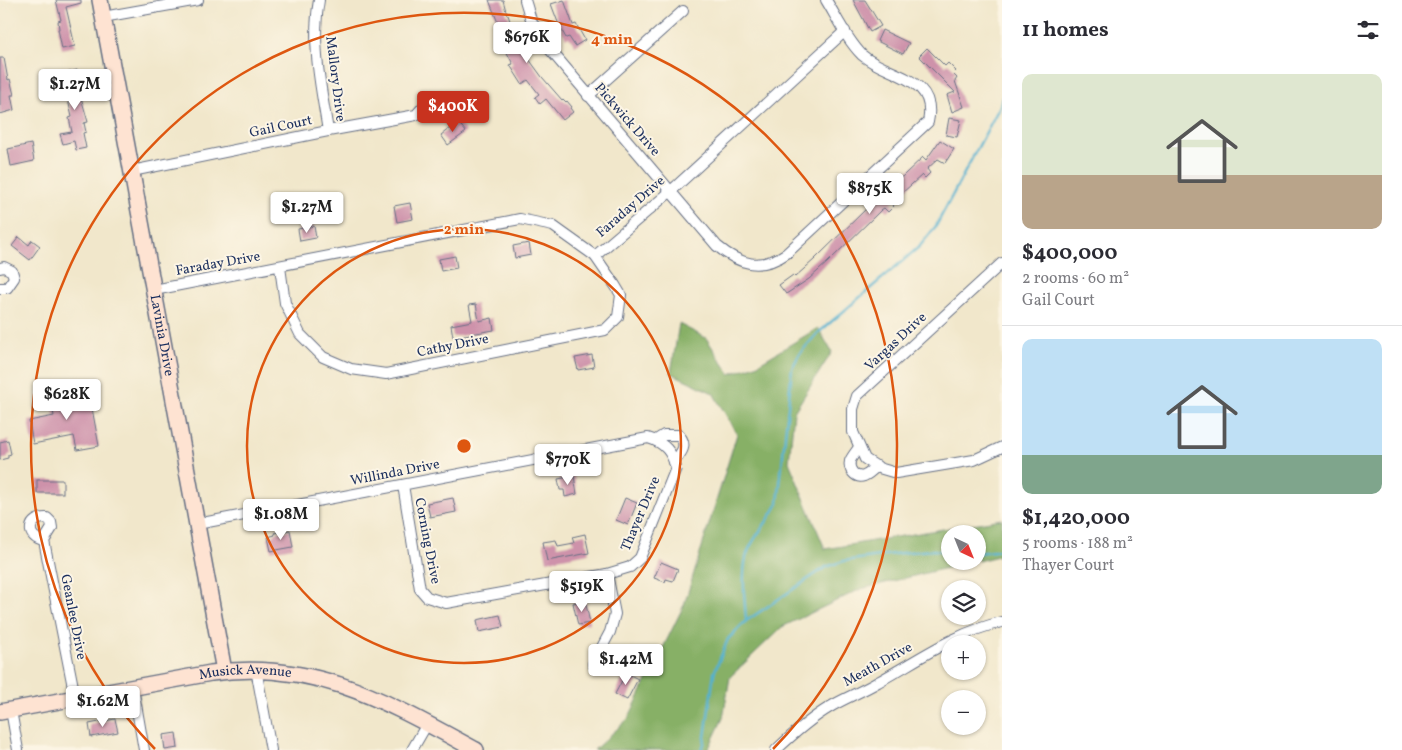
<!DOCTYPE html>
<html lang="en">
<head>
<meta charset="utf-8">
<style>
	:root { --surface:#fff; --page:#f2f2f3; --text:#2b2b33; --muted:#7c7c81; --line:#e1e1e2; --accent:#c8321e }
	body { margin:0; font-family:Vollkorn,serif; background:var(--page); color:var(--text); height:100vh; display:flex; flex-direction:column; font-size:19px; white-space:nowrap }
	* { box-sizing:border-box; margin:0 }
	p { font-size:16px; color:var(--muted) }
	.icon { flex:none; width:28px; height:28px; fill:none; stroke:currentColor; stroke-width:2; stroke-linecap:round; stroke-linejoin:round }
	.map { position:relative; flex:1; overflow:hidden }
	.details { display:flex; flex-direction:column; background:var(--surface); width:400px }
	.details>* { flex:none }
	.needle { width:32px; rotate:137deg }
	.buttons { position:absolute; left:941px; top:525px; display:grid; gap:10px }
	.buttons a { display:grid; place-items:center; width:45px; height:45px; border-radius:50%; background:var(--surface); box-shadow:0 1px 4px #0004; font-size:25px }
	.price { position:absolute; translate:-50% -42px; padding:0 11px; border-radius:5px; background:#fff; color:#222; font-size:16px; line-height:32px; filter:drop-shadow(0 1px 2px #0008) }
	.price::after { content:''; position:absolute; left:50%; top:30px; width:15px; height:11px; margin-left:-8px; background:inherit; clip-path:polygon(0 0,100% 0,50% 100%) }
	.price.current { background:var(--accent); color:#fff }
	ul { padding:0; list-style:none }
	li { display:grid; align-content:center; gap:10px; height:265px; padding:0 20px }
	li+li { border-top:1px solid var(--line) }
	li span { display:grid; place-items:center; height:155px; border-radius:10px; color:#555 }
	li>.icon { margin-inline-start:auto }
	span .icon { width:90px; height:90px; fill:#fffc; stroke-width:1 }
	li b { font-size:21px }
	h2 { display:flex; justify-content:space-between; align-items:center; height:60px; padding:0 20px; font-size:21px }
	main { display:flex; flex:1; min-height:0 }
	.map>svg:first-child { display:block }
	.forest { fill:#87b066; stroke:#517062 }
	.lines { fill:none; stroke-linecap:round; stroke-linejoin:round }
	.stream { stroke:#51b1d0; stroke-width:2.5 }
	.building { fill:#ce92aa }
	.street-casing { stroke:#666f84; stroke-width:12 }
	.secondary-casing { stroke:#666f84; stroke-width:18 }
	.street { stroke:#fff; stroke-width:10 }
	.secondary { stroke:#fee3d2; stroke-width:15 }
	.ring { fill:none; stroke:#de5710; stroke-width:2.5 }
	.labels { text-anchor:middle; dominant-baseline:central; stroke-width:4; stroke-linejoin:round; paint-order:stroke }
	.street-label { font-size:14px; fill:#1b2f5e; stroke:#fcf5e5 }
	.centre { fill:#de5710; stroke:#fcf5e5; stroke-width:2.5 }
	.ring-label { font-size:15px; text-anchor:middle; font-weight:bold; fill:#de5710; stroke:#fcf5e5; stroke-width:4; stroke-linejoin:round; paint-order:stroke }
</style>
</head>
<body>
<main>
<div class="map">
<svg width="1002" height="750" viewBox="0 0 1002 750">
	<rect width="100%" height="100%" fill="#fcf5e5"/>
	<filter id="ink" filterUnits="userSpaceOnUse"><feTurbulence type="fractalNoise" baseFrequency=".02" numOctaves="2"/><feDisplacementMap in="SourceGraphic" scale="10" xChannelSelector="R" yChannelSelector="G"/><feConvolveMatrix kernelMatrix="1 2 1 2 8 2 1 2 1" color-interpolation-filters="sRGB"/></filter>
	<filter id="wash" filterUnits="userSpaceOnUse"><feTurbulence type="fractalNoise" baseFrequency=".0096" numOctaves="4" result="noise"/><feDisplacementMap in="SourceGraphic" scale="20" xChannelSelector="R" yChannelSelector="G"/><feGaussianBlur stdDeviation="1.12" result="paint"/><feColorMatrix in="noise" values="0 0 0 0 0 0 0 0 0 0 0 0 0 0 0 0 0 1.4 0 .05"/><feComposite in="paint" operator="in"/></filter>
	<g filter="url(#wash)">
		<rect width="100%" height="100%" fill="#f1e7cb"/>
		<polygon class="forest" points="679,324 706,338 730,374 756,365 818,328 832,352 794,412 789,462 825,549 1002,519 1002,555 978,561 978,534 950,534 950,561 975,561 861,589 782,627 730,677 723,718 708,750 594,750 628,719 684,605 737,434 713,393 671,373"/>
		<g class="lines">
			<g class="stream">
				<polyline points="978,553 1002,550"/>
				<path d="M746,621C745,600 740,568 749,549C757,532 770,520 778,503L792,368L800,353L817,334L920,246L936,226L1000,106L1002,98"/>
				<polyline points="701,750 704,744 714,673 728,639 746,621 826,567 844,561 909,552 933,550 950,552"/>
			</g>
		</g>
		<g id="blocks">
			<g class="building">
				<polygon points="56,0 81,0 81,3 66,7 75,46 62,49 58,29 59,29 58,21 61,20"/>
				<polygon points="489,0 503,0 507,15 508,15 514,33 526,55 542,77 562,100 563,99 566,102 567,101 572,107 570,108 573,112 563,120 546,99 540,104 535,97 539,94 528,80 522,84 510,65 513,64 505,49 510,46 502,33"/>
				<polygon points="564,0 573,25 576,24 585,40 575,46 569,37 566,38 559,25 551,4"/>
				<polygon points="853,0 865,0 881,26 870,32"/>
				<polygon points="882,30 909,43 903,54 877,41"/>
				<polygon points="927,48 945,66 948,63 956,71 953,74 957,78 955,81 964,107 952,112 947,95 955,92 919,56"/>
				<polygon points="0,58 4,58 8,80 10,79 14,95 11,95 14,110 0,114"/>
				<polygon points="77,70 81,86 78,87 88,122 84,123 86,132 83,133 86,148 76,150 74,141 63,144 60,134 72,132 69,118 72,117 62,74"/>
				<polygon points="949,118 961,120 957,137 946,135"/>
				<polygon points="458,122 466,132 448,145 441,135"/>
				<polygon points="940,140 954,149 945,163 938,159 927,169 930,173 925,178 922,175 891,203 894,206 888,212 884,208 881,210 828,262 809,279 786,294 779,285 793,275 795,277 815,259 868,207 869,208 923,157 926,160"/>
				<polygon points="31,144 34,161 11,166 8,149"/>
				<polygon points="410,203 413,219 397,222 394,206"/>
				<polygon points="314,226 316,238 300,241 298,229"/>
				<polygon points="19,237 29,245 32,240 40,246 30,260 12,246"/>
				<polygon points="529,243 531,255 515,258 513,246"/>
				<polygon points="455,256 457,268 441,271 439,259"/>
				<polygon points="476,304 479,321 492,318 494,330 453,337 451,325 472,321 469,305"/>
				<polygon points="592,355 594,367 578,370 575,358"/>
				<polygon points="73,385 76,406 91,403 99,446 77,450 74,436 33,444 29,421 54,416 49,390"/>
				<polygon points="8,440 11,454 8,455 8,458 0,460 0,442"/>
				<polygon points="574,476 577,494 565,497 564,490 560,490 558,479"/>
				<rect x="37" y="480" width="26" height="13"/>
				<polygon points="453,498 456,512 430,517 427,503"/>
				<polygon points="625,498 637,503 628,525 616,520"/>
				<polygon points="290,530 293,547 271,551 268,537 275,535 274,533"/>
				<polygon points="585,534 589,553 547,561 543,542 556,540 558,546 574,543 572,537"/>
				<polygon points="661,562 678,569 673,581 666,579 665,582 654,578"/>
				<polygon points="585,600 590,623 578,625 573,603"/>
				<polygon points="500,615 503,627 479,632 477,620"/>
				<polygon points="626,673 638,679 627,700 615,694"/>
				<polygon points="115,719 118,732 91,737 89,724"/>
				<polygon points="176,733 178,748 165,750 163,735"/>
			</g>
		</g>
	</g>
	<g filter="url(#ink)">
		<use href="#blocks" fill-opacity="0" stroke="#666f84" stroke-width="1"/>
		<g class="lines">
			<defs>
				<g id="street">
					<path d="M319,0C311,44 321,87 328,131"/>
					<path d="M525,0L531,20L541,39L717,246C740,265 761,271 787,253L928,122C938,76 887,77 862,55C847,40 837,18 826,0"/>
					<polyline points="103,17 198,0"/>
					<polyline points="588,96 683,11"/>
					<polyline points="132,171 328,131 416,115 430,99"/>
					<polyline points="595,256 671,191 845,31"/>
					<polyline points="1002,263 857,396 853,409 853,432 865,459 879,468 896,473 974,460 1002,447"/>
					<polyline points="0,268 4,267 12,271 14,278 7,288 0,288"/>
					<polyline points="154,290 520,219 553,226 595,256 615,285 621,295 618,317 605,330 386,374 351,369 323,357 300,334 285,303 280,267"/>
					<path d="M656,440L664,435H679C688,445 682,452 674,462"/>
					<path d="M859,447C856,452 852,456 850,461C848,469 855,479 864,476C869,474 873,470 877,466"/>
					<path d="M197,524L648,438C665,443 672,452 676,468L640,558L630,567L607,574L446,603L427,597L420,589L403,485"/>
					<path d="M44,541L52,528L51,522L47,518C27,517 25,538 44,541L75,697"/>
					<polyline points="593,664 610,632 615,614 607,574"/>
					<polyline points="256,669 271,750"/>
					<polyline points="133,687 144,750"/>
					<polyline points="11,710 18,750"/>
					<polyline points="412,750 427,724"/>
					<path d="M776,750C793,734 810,719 830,707C845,698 863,691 878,682C918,660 956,632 1002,622"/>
				</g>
				<g id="secondary">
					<path id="s1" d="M100,0L224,671"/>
					<path id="s2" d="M0,712L211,673C314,658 389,703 476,750"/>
				</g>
			</defs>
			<use href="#street" class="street-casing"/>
			<use href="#secondary" class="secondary-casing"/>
			<use href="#street" class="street"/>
			<use href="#secondary" class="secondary"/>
		</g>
	</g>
	<g class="ring">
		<circle cx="464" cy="446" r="217"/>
		<path d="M155 749A433 433 0 1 1 773 749"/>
	</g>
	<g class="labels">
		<g class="street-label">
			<text transform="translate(335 79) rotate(83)">Mallory Drive</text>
			<text transform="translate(627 120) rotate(49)">Pickwick Drive</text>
			<text transform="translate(281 127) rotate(-12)">Gail Court</text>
			<text transform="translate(631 207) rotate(-41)">Faraday Drive</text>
			<text transform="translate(218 264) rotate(-10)">Faraday Drive</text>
			<text stroke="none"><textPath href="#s1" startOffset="341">Lavinia Drive</textPath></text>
			<text transform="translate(896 342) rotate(-43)">Vargas Drive</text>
			<text transform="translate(453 346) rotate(-11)">Cathy Drive</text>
			<text transform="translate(395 473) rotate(-11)">Willinda Drive</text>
			<text transform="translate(641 514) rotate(-67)">Thayer Drive</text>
			<text transform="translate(427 541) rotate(79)">Corning Drive</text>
			<text transform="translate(73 617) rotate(79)">Geanlee Drive</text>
			<text transform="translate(878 665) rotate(-29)">Meath Drive</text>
			<text stroke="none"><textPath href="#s2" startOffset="249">Musick Avenue</textPath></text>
		</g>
	</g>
	<circle cx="464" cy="446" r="8" class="centre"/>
	<g class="ring-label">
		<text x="612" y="44">4 min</text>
		<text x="464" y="234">2 min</text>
	</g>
</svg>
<div class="buttons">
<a><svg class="needle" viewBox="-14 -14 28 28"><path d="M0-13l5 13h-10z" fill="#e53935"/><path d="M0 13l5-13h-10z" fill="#7c7c81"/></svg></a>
<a><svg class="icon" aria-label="layers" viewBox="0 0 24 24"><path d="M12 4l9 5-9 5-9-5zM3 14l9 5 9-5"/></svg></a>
<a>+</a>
<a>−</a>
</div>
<b class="price" style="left:527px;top:64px">$676K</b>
<b class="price" style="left:75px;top:111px">$1.27M</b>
<b class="price current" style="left:453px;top:133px">$400K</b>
<b class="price" style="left:870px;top:215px">$875K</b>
<b class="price" style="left:307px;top:234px">$1.27M</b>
<b class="price" style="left:67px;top:421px">$628K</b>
<b class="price" style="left:568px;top:486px">$770K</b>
<b class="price" style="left:281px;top:541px">$1.08M</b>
<b class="price" style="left:582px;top:613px">$519K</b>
<b class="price" style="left:626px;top:686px">$1.42M</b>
<b class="price" style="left:103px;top:728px">$1.62M</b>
</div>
<section class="details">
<h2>11 homes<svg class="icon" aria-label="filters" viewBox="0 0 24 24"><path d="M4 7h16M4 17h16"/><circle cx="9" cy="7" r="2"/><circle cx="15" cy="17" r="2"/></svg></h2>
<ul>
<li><span style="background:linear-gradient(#dfe7d0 65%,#b9a48a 0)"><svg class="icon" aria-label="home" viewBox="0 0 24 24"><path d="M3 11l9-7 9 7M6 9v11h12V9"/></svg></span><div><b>$400,000</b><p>2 rooms · 60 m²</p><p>Gail Court</p></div></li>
<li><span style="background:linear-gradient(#bfe0f5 75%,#7fa58c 0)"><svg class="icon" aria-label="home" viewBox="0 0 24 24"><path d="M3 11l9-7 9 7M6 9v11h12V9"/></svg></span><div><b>$1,420,000</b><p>5 rooms · 188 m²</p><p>Thayer Court</p></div></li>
</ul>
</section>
</main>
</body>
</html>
